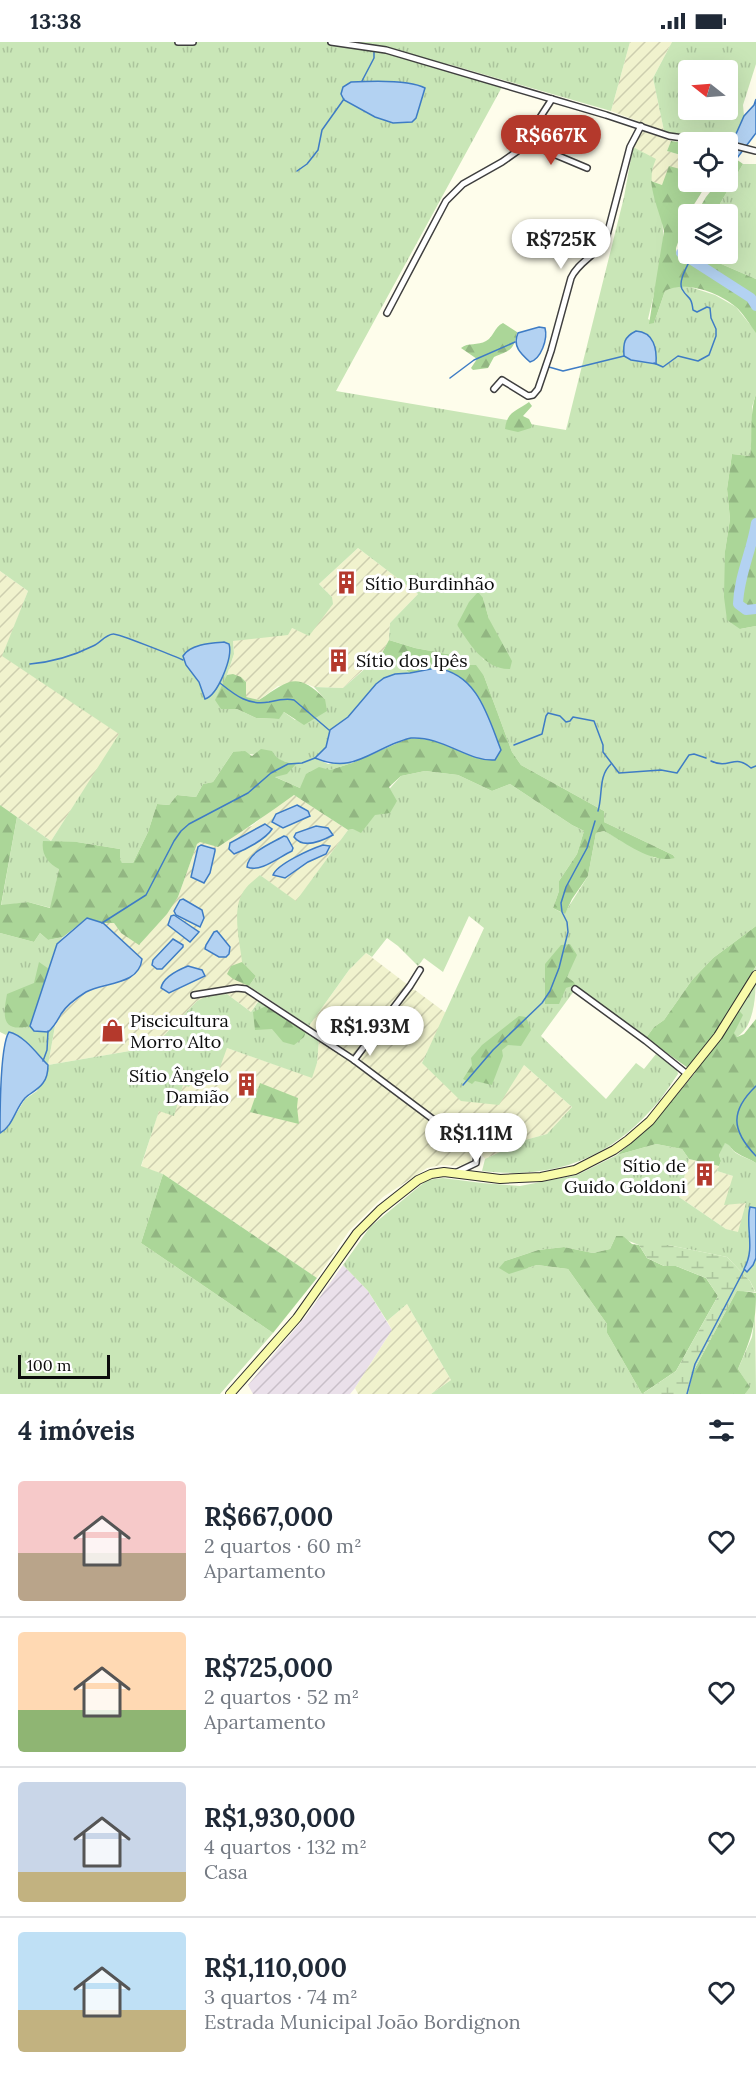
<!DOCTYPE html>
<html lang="pt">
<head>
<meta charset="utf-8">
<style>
	:root { --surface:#fff; --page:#f2f2f3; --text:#1f2937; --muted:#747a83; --line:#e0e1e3; --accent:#b4392c }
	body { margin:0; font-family:Lora,serif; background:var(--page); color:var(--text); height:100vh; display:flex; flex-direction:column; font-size:22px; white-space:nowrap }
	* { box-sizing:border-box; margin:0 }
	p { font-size:20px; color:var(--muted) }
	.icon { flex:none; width:33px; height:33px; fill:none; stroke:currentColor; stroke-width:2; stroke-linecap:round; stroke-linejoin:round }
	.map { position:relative; height:1352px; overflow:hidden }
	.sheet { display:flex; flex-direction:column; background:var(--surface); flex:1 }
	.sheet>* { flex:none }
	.needle { width:39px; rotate:287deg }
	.buttons { position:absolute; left:678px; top:18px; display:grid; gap:12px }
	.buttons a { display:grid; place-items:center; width:60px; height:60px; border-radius:6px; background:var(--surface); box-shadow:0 6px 24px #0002; font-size:30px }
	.scale { position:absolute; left:18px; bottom:15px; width:92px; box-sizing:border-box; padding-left:6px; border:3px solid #0c0c0c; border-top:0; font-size:16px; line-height:21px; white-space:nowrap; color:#0c0c0c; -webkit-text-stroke:4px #fff; paint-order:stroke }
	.price { position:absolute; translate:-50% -51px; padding:0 14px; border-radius:21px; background:#fff; color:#222; font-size:20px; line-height:39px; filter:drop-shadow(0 2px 3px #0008) }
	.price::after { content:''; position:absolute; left:50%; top:36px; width:18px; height:14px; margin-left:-9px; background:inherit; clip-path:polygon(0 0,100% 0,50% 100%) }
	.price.current { background:var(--accent); color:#fff }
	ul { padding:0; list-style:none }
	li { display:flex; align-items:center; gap:18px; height:150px; padding:0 18px }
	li+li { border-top:2px solid var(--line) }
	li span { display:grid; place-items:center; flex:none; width:168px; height:120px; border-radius:6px; color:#555 }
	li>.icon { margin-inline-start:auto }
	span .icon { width:72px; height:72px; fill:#fffc; stroke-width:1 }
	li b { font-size:26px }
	h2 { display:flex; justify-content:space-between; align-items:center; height:72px; padding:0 18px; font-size:26px }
	.status { display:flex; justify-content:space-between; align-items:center; height:42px; padding:0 30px; background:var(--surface); direction:ltr }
	.status svg { height:16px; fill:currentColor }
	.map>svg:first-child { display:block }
	.industrial { fill:url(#industrial-furrows) }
	.farmland { fill:url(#farmland-furrows) }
	.grass { fill:url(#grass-tufts); fill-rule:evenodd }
	.forest { fill:url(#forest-firs) }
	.wetland { fill:url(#wetland-marsh) }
	.water { fill:#b3d2f2; stroke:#3e7cc5; stroke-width:1.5 }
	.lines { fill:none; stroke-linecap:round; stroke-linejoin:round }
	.stream { stroke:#3e7cc5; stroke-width:1.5 }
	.river { stroke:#b3d2f2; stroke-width:10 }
	.minor-casing { stroke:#3f3f3f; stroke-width:8 }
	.secondary-casing { stroke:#2e2e2e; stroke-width:10 }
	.minor { stroke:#fff; stroke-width:5 }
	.secondary { stroke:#f8fbaa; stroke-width:8 }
	.labels { text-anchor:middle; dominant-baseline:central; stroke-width:6; stroke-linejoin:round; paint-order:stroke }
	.poi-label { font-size:18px; fill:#0c0c0c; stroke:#fff; text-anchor:start }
</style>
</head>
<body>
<div class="status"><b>13:38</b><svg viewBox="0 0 49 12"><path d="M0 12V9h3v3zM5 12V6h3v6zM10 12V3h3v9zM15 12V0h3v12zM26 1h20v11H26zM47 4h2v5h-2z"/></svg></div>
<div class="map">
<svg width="756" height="1352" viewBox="0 0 756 1352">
	<defs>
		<pattern id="industrial-furrows" width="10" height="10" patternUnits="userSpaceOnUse" patternTransform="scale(1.5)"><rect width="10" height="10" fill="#eae0ea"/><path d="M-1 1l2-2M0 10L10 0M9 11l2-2" fill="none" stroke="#c8bfc8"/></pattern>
		<pattern id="farmland-furrows" width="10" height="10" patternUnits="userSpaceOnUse" patternTransform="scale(1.5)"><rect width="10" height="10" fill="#f0f2cd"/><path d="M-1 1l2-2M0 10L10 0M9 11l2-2" fill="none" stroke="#cdceaf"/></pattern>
		<pattern id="grass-tufts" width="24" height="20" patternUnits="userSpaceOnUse" patternTransform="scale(1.5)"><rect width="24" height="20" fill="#c9e6b7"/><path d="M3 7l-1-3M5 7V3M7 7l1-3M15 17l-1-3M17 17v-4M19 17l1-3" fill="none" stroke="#abc49c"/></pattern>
		<pattern id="forest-firs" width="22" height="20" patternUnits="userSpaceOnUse" patternTransform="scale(1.5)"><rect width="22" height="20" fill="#abd698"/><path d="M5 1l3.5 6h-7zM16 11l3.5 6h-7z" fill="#92b682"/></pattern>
		<pattern id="wetland-marsh" width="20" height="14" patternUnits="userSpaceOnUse" patternTransform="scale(1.5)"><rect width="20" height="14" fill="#c9e6b7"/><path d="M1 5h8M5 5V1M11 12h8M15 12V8" fill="none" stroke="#abc49c"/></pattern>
	</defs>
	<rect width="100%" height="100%" fill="#fefdeb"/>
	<polygon class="industrial" points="343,1223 368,1249 392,1288 355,1346 350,1352 253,1352 248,1343 306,1274"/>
	<g class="farmland">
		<polygon points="630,0 672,0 653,36 664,89 611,69"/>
		<polygon points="643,89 671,99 667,109 684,114 680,128 662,143 651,139 651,128 633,105 639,91"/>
		<polygon points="358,506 418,552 390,581 389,598 382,611 380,612 377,623 372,628 367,624 343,646 314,645 307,642 278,644 259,658 246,655 246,640 241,635 227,633 234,612 233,599 292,586 308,593 332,555 319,542"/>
		<polygon points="0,529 28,549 3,614 120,692 51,799 0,763"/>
		<polygon points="294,753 348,788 296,860 260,833 250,944 262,953 251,970 227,952 197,959 153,1005 48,1023 55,984 62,970 86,950 120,940 135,910 103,881 114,881 121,891 140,902 178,855 197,802 200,799 252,784 267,771"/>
		<polygon points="366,911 408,943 354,1012 350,1012 309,984 349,928"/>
		<polygon points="411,948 415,948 446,971 422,1021 524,1023 572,1065 547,1092 525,1098 485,1117 473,1101 392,1043 361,1018 361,1015"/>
		<polygon points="319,997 468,1106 471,1118 469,1121 459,1124 441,1123 427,1126 383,1155 349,1189 317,1236 163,1132 141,1125 159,1068 178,1057 183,1043 203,1034 227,1006 311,1035 317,1021"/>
		<polygon points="689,1117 719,1124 717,1129 733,1134 747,1160 739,1191 726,1187 679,1155"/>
		<polygon points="407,1262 451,1338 431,1352 358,1352 355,1346 392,1288 387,1279"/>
	</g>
	<g class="grass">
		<path d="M0,0H630L611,69L448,22L446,29L502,45L336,349L566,388L624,155L633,105L656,117C643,146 663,162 663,189C664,214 654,252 648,277L654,281L665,249L672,245L687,244L715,253L736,265L756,290V352L752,365V395L750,414L732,412L727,447L730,477L725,509L740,587L756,584V884L713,916L692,938L664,978L654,985L646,996L577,945L541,994L606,1057L636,1021L644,1027L656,1012L677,1028L678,1032C669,1045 661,1058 650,1069C604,1120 549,1137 482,1129L485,1117L525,1098L547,1092L572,1065L524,1023L499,1063L461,1059L422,1021L484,886L469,874L443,930L424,916L418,924L398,904L387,896L372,915L366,911L349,928L309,984L249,944L256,934L242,920C240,899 230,864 246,846C250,841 256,837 260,833L296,859L348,788L353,787L401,734L425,729L458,733L492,749L510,742L572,783L584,789L577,812L559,839V849L553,866L564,872L588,834L596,791L604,789L655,816H675L673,813L604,780V769L521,723L512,710L484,634L468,623L458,614L415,606L389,598L390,581L418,552L358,506L319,542L332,555L333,562L309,594L292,586L288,593L233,599L234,612L227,633L221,667H237L256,676L278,677L284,670L295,678L325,657L314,645L343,646L368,624L372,627L377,623L373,618L382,611L410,631C377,630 367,659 346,677C341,681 335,684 330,688L326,705L315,716L328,722L352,721L330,728L300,746L273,734L295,722L282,719L275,715L233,710L213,740L203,742L196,755L177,753L169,763L157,762L148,790L133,821L122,822L120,817V807L77,800L59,827L51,866L28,860L1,864L17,775L51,799L119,692L2,614L28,549L0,529ZM483,556L489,577L484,618L457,583Z"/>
		<path d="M672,0H756V22L743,63L744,74L734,99L695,96L664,89L653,36ZM688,28H728V68H688Z"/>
		<polygon points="743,122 756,122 756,237 712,218 707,212 728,212 728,172 714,172"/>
		<path d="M0,891L34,900L40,891L48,898L63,895C43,917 48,961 48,990L55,984L48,1023L153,1005L197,959L205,955L227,952L251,970L260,957L319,997L317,1021L312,1036L227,1006L215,1039L203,1034L200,1041L193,1038L189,1045L183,1043L174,1074L159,1069L141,1124L163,1132L141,1201L273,1291L220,1352H0V1091L13,1077L25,1057L37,1049L48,1023L29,1003L9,990L6,993L0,990Z"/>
		<path d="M756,924C756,949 756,983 737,995L733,992V963Z"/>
		<path d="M725,1100C731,1103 731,1108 736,1111C742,1115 750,1117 756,1121V1251L750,1239L727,1215L668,1203H639L616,1194L610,1207L593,1211L564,1205L538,1208L505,1219L528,1226L537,1223L568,1227L607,1282V1291L642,1352H431L451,1338L407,1262L387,1279L368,1249L343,1223L370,1185L427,1138L443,1136L482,1141L520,1144L577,1133L617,1113L656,1102L682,1107L689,1117L679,1155L726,1187L738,1190L746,1161L724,1163L733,1134L717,1129L721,1119L719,1113Z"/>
		<polygon points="755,1272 756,1352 745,1352 749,1344 738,1327 752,1295"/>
	</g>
	<g class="forest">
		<path d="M671,99L688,101V140H708L688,172L676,206V212L690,217L683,210L688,186V212H707L712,218L756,237V291C750,283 743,271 736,265C718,250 685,238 665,249L654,281L649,282L664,189C660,172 653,157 651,139L662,143L669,124L680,127L684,114L667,109Z"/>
		<polygon points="736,117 743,122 714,172 696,172 706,155 718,140 728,140 728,128"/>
		<path d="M503,281L517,290C514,308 511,308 494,315L488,326L473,328L471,326L477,317L461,306C468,300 478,304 486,299C494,295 494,285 503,281Z"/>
		<path d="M756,352V584L740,587L727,578L724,555L725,509L730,477L727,447L732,412L750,414C753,393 749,372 756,352Z"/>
		<path d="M529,360L532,364L523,374L529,377L532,383L531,386L518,390L505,387C507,369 517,369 529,360Z"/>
		<path d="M478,550L483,556L489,577L512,619L510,627C485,628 469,601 457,583L469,560Z"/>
		<path d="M389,598L415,606L458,614L468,623H476L484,634L512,710L521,723L604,769V780L673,813L675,816C651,822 625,800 604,789L596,791L588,834L572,857L565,872L553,866L559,849V839L577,812L584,789L572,783L510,742L492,749L458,733L425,729L401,734L389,745L397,759L390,771L375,773L361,791L353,787L348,788L294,753C269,771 244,788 218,805L200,800L197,802L178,855L167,872L139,903L121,891L114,881H103L87,876L63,895L48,898L40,891L34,900L0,891V763L17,775L1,863L28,860L50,866L59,827C48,822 41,812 43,799L77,800L120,807V817L122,821H133L148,790L157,762L169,763L177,753L196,755L203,742L213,740L233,710L245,709L252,714L261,707L272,709C277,719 286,720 296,722L287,732L275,735L300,746L306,732L319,725L330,728L352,721L409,696L433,698L487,718L436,626L410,631L382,611Z"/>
		<path d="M233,632L241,635L246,640V655L259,658C288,639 296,628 325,657L327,669L304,683L284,670L279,677L256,676L237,667H221L215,658L227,633Z"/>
		<path d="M756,884V924L733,962L743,973L734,991L737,995L744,992L756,977V1121C750,1117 743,1115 737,1111C731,1108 731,1103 725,1101L719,1113L721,1119L719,1124L689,1117L682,1107L656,1102L617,1113L651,1084L695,1031L646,996L654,985L664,978L692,938L713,916Z"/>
		<polygon points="570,902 577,913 567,935 574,940 575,943 566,946 559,962 545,962 545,922 561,903"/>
		<path d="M39,920L49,927L30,984C1,991 3,974 7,952L34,941Z"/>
		<polygon points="242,920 256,934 249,944 233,937 227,932 231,924"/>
		<polygon points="269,963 306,989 304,995 294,1003 283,1000 272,987 255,988 253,970"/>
		<polygon points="519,974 526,975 531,988 521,1004 508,1003 502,1008 503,1014 492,1043 475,1039 472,1042 463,1037 472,1023 471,1016 482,1003"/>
		<polygon points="260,1041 298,1056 297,1065 299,1082 250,1070"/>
		<polygon points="163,1132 317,1236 273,1291 141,1201"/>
		<polygon points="616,1194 623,1194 632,1202 639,1203 647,1216 664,1224 676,1224 706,1236 718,1254 676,1329 642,1352 607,1291 607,1282 568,1227 537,1223 509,1232 499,1226 505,1219 538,1208 564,1205 593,1211 610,1207"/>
		<path d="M737,1248L756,1251C756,1283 751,1297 738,1327L750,1345L745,1352H688L693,1330Z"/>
	</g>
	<polygon class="wetland" points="639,1203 668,1203 727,1215 750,1239 755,1250 737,1249 693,1330 688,1352 642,1352 676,1329 718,1254 706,1236 676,1224 664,1224 647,1216"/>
	<g class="water">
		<path d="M351,40C369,39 409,37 425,46L416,76L412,80L393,81L375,75L344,58L341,52L343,45Z"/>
		<polygon points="756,57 756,91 728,128 728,110 744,74 754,63"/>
		<path d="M539,285L545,286C548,297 541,317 530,320C521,312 512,304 518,291Z"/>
		<path d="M636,289C654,290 657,307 656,322L631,318L624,314C623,301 624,295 636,289Z"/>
		<path d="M224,600L229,602C233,615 218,653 205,657L199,640L186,623L183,614C190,602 211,601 224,600Z"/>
		<path d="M436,626C478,632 488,675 501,708L495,718C468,720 443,694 411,696C405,697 399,700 393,702C363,715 348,730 315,716L326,705L330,688L348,675L376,642L384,636L395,632L410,631Z"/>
		<polygon points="297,763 308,769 310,774 283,786 272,780 276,772"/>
		<path d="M265,782L272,787C266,797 245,808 234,812L229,807L230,801Z"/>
		<path d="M316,784L328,786L333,793C322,799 303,807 294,795L296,791Z"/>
		<path d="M284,794L287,795L293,806L292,809C279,815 260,831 247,825C248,810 272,801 284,794Z"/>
		<polygon points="201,803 215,807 215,809 210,831 204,841 191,835 198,805"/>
		<path d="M323,803L330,804L326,812L308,820L285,836L273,833C277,822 311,807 323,803Z"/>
		<polygon points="183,857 202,868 204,876 200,885 176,873 174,869 180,858"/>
		<polygon points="174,873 199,890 190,900 168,883 171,874"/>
		<path d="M87,876L103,881L142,917C139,944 103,940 86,950C78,955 66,964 61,972C57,979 55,984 48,990L34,989L30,984L57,902Z"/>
		<polygon points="217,889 230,905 229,912 226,915 219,915 205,907 206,903 214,890"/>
		<polygon points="173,897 183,903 183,905 162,927 157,927 152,923 153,918"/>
		<path d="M188,924L202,928L205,934L169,951L161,946C163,935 178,928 188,924Z"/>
		<path d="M9,990C25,994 37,1012 48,1023C48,1030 47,1036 43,1041C38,1048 30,1051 25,1056C15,1067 13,1084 0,1091C0,1069 0,1004 9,990Z"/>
		<path d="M750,1165L756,1166V1216L753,1223L747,1230L744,1227C756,1206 745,1185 750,1165Z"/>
	</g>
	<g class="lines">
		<g class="stream">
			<polyline points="362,39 374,16 374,10"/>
			<polyline points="297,129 307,122 318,108 322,88 344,57"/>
			<path d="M654,321L663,325L678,314L698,319L709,313L716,294V287L711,276L710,266L707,265L697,270L693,268C691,252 688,258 682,247C678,239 687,225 690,218"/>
			<polyline points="549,325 563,329 624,314"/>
			<polyline points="450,336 474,318 515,300"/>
			<path d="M30,622C52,620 73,614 93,604C100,601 105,593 113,592C117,591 174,614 183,618"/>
			<path d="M220,641C235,653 248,664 269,660C278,658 285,656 294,658L329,688"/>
			<polyline points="514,703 542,692 546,674 548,671 560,674 566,680 570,679 573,675 594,679 603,703 603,710 619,731 661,728 677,731 689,713 694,712 706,716"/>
			<path d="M711,719C730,728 734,711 751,726L756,724"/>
			<path d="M598,769C603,753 598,734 611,722"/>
			<polyline points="102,881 146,853 174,799 181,789 189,782 248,751 271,731 288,722 302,721 315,716"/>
			<polyline points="43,1019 47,1008 48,989"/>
			<polyline points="463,1043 493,1008 542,961 550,949 559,926 568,890 567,880 562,870 561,861 566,845 587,806 595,779"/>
			<path d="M756,1044C730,1069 731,1088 756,1114"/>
			<polyline points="687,1352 695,1322 744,1228"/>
		</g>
		<g class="river">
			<polyline points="681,211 751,256 756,264"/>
			<path d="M756,481C752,508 739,533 738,562L746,568L756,567"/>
		</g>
		<defs>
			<g id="minor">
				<polyline points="178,0 193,0"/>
				<polyline points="331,0 386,8 606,73 669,94 712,100"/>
				<polyline points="525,100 587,126"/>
				<polyline points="728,102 756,109"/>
				<polyline points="387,271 446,159 463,142 502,120 519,108 552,57"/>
				<path d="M494,347L502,338L528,354L533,353L538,347L551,309L571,236C578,220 597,213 606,197L630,105L641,84"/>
				<polyline points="575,947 646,999 687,1032"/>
				<polyline points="194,953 237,946 246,947 354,1018 474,1108 477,1112 476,1121 455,1131"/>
				<polyline points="354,1018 410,944 420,928"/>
			</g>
			<polyline id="secondary" points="230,1352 297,1276 357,1191 380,1168 418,1138 431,1132 444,1130 500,1137 541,1135 575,1128 614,1108 628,1098 650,1079 718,994 756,933"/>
		</defs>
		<use href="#minor" class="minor-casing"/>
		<use href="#secondary" class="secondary-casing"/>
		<use href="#minor" class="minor"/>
		<use href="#secondary" class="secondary"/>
	</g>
	<defs>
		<symbol id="building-bare" viewBox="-9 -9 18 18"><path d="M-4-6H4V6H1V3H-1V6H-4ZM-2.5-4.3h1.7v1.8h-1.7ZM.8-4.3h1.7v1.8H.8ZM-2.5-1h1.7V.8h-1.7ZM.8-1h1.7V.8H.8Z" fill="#b4392c" stroke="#fff" stroke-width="2.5" paint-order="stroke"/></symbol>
		<symbol id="shop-bare" viewBox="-9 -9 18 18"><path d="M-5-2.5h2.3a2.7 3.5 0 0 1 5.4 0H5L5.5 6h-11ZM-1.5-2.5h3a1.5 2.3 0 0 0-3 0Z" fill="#b4392c" stroke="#fff" stroke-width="2.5" paint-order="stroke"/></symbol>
	</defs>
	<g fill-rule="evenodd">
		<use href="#building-bare" x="330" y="524" width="33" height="33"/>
		<use href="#building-bare" x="322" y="602" width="33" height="33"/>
		<use href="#shop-bare" x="96" y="972" width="33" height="33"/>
		<use href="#building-bare" x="230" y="1026" width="33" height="33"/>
		<use href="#building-bare" x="688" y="1116" width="33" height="33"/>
	</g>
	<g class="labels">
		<g class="poi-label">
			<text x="365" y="541">Sítio Burdinhão</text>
			<text x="356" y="618">Sítio dos Ipês</text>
			<text x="130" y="978">Piscicultura<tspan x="130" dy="21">Morro Alto</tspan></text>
			<text x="229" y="1033" text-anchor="end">Sítio Ângelo<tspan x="229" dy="21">Damião</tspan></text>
			<text x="686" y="1123" text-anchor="end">Sítio de<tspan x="686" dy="21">Guido Goldoni</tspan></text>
		</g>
	</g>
</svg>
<div class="buttons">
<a><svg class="needle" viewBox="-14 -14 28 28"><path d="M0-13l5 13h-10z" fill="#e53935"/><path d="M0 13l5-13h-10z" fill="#747a83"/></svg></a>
<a><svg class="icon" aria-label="locate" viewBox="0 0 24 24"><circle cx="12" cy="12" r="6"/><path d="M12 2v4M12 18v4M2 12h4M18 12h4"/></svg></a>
<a><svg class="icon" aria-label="layers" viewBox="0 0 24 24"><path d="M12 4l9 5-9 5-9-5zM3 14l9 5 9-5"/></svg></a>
</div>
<div class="scale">100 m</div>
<b class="price current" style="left:551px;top:124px">R$667K</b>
<b class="price" style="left:561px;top:228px">R$725K</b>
<b class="price" style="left:370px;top:1015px">R$1.93M</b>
<b class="price" style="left:476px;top:1122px">R$1.11M</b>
</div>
<section class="sheet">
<h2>4 imóveis<svg class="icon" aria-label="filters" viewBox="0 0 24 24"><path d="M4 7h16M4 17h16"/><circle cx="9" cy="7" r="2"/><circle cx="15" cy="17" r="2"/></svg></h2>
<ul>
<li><span style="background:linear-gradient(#f6c9c9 60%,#b9a48a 0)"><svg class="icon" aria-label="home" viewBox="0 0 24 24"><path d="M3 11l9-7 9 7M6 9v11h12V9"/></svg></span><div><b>R$667,000</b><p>2 quartos · 60 m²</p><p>Apartamento</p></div><svg class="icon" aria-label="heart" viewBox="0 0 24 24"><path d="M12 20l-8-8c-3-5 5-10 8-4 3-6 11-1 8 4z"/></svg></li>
<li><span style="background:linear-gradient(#ffd9b3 65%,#8fb573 0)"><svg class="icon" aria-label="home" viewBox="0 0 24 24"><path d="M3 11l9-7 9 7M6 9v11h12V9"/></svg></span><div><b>R$725,000</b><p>2 quartos · 52 m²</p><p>Apartamento</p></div><svg class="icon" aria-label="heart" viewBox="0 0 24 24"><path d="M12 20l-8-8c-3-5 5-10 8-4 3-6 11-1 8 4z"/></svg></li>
<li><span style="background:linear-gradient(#c9d6e8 75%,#c2b280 0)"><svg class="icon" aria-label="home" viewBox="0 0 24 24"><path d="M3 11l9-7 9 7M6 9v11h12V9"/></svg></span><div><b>R$1,930,000</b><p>4 quartos · 132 m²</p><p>Casa</p></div><svg class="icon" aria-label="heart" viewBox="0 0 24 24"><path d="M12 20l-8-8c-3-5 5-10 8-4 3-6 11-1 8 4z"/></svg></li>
<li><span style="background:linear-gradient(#bfe0f5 65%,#c2b280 0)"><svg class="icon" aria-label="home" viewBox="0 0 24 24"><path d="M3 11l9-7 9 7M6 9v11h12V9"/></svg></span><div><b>R$1,110,000</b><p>3 quartos · 74 m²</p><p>Estrada Municipal João Bordignon</p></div><svg class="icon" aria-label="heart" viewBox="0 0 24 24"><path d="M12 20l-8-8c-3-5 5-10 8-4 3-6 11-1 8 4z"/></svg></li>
</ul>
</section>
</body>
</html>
